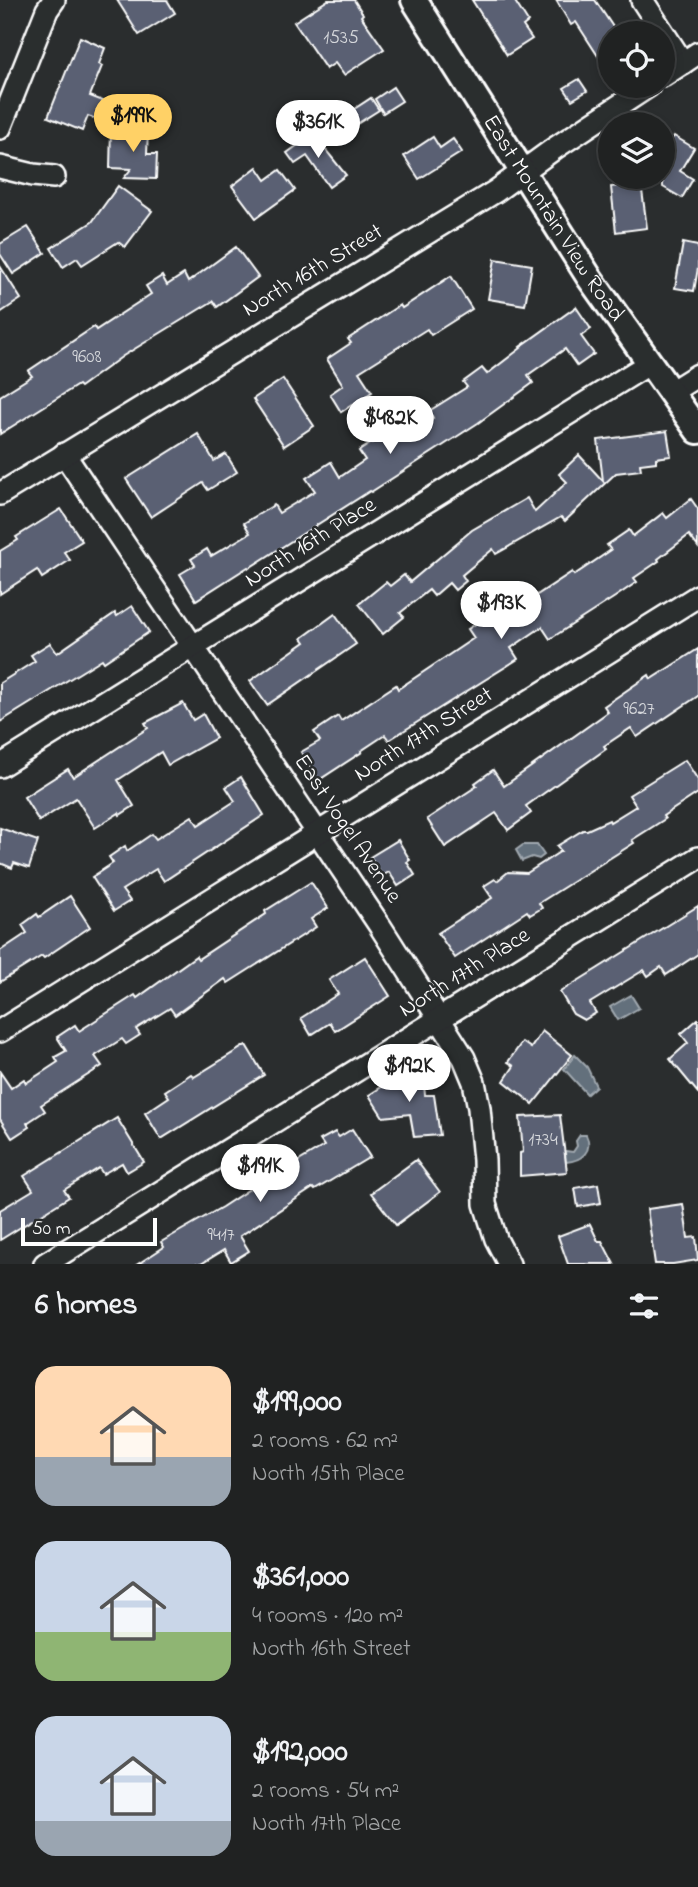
<!DOCTYPE html>
<html lang="en">
<head>
<meta charset="utf-8">
<style>
	:root { --surface:#202222; --page:#2d2f2f; --text:#f1f3f6; --muted:#a2a4a5; --line:#3d3f40; --accent:#ffd166 }
	body { margin:0; font-family:"Indie Flower",sans-serif; background:var(--page); color:var(--text); height:100vh; display:flex; flex-direction:column; font-size:26px; white-space:nowrap }
	* { box-sizing:border-box; margin:0 }
	p { font-size:23px; color:var(--muted) }
	.icon { flex:none; width:38px; height:38px; fill:none; stroke:currentColor; stroke-width:2; stroke-linecap:round; stroke-linejoin:round }
	.map { position:relative; height:1264px; overflow:hidden }
	.sheet { display:flex; flex-direction:column; background:var(--surface); flex:1 }
	.sheet>* { flex:none }
	.buttons { position:absolute; left:598px; top:21px; display:grid; gap:14px }
	.buttons a { display:grid; place-items:center; width:77px; height:77px; border-radius:50%; background:var(--surface); box-shadow:0 4px 10px #0003,0 0 0 2px var(--line); font-size:35px }
	.scale { position:absolute; left:21px; bottom:18px; width:136px; box-sizing:border-box; padding-left:7px; border:4px solid #fff; border-top:0; font-size:19px; line-height:24px; white-space:nowrap; color:#fff; -webkit-text-stroke:5px #2a2d2e; paint-order:stroke }
	.price { position:absolute; translate:-50% -60px; padding:0 16px; border-radius:24px; background:#fff; color:#222; font-size:23px; line-height:46px; filter:drop-shadow(0 2px 4px #0008) }
	.price::after { content:''; position:absolute; left:50%; top:42px; width:21px; height:16px; margin-left:-10px; background:inherit; clip-path:polygon(0 0,100% 0,50% 100%) }
	.price.active { background:var(--accent); color:#111 }
	ul { padding:0; list-style:none }
	li { display:flex; align-items:center; gap:21px; height:175px; padding:0 35px }
	li span { display:grid; place-items:center; flex:none; width:196px; height:140px; border-radius:21px; color:#555 }
	li>.icon { margin-inline-start:auto }
	span .icon { width:84px; height:84px; fill:#fffc; stroke-width:1 }
	li b { font-size:30px }
	h2 { display:flex; justify-content:space-between; align-items:center; height:84px; padding:0 35px; font-size:30px }
	.map>svg:first-child { display:block }
	.water { fill:#63707c; stroke:#a1a9b0; stroke-width:2 }
	.building { fill:#5a6173; stroke:#fff; stroke-width:2 }
	.lines { fill:none; stroke-linecap:round; stroke-linejoin:round }
	.minor-casing { stroke:#fff; stroke-width:26 }
	.tertiary-casing { stroke:#fff; stroke-width:30 }
	.minor { stroke:#2a2d2e; stroke-width:21 }
	.tertiary { stroke:#2a2d2e; stroke-width:24 }
	.labels { text-anchor:middle; dominant-baseline:central; stroke-width:5; stroke-linejoin:round; paint-order:stroke }
	.number-label { font-size:19px; fill:#d6d8dc }
	.street-label { font-size:23px; fill:#fff; stroke:#2a2d2e }
</style>
</head>
<body>
<div class="map">
<svg width="698" height="1264" viewBox="0 0 698 1264">
	<rect width="100%" height="100%" fill="#2a2d2e"/>
	<filter id="ink" filterUnits="userSpaceOnUse"><feTurbulence type="fractalNoise" baseFrequency=".0143" numOctaves="2"/><feDisplacementMap in="SourceGraphic" scale="14" xChannelSelector="R" yChannelSelector="G"/><feConvolveMatrix kernelMatrix="1 2 1 2 8 2 1 2 1" color-interpolation-filters="sRGB"/></filter>
	<g filter="url(#ink)">
		<g class="water">
			<polygon points="523,845 537,845 544,855 539,859 532,857 522,861 516,850"/>
			<polygon points="631,995 639,1008 618,1020 610,1007"/>
			<polygon points="575,1055 587,1067 596,1086 587,1094 564,1069"/>
			<path d="M580,1135H586C594,1151 581,1161 566,1162L565,1151L573,1152L577,1146L576,1141Z"/>
		</g>
		<g class="building">
			<polygon points="117,0 167,0 175,13 139,35"/>
			<polygon points="328,0 354,0 363,14 361,16 384,49 344,75 335,63 326,69 294,22"/>
			<polygon points="472,0 514,0 528,22 523,26 532,39 507,55"/>
			<polygon points="556,0 595,0 617,33 611,33 611,76 576,22 571,25"/>
			<polygon points="80,37 105,48 99,64 102,66 90,96 103,101 96,119 88,116 82,131 48,117"/>
			<polygon points="579,79 587,91 572,100 564,88"/>
			<polygon points="393,87 402,101 383,113 375,99"/>
			<polygon points="371,98 379,110 352,127 345,115"/>
			<polygon points="111,129 148,130 147,154 157,154 156,179 124,178 131,169 110,168"/>
			<polygon points="313,134 346,175 329,187 307,156 295,164 287,153"/>
			<polygon points="674,136 694,148 680,171 693,179 682,198 663,187 663,154"/>
			<polygon points="433,137 440,148 453,139 462,152 419,179 404,156"/>
			<polygon points="257,167 266,180 280,170 295,190 256,218 232,186"/>
			<polygon points="641,183 647,228 616,232 611,187"/>
			<polygon points="118,186 152,211 125,247 118,242 82,265 77,258 63,267 51,248 92,222"/>
			<polygon points="28,227 45,253 13,274 0,254 0,244"/>
			<polygon points="683,243 698,246 698,268 694,291 675,288"/>
			<polygon points="236,247 258,277 217,307 213,301 123,356 80,387 78,385 0,434 0,396 32,376 28,371 94,327 96,330 151,294 146,286 162,276 167,285 184,274 188,282"/>
			<polygon points="495,259 532,265 525,305 488,299"/>
			<polygon points="0,266 21,299 0,313"/>
			<polygon points="451,276 472,309 431,335 427,329 359,372 372,392 341,412 330,394 343,385 327,359 351,343 348,339 400,305 402,308"/>
			<polygon points="576,307 591,329 581,336 594,354 577,366 565,349 528,375 533,383 478,423 371,492 370,491 249,568 248,567 196,600 180,574 195,565 191,559 207,549 211,556 250,533 244,523 274,505 279,513 315,491 306,478 331,462 340,477 365,460 359,451 389,432 396,442 433,418 429,411 467,387 463,382 482,368 487,374 521,348 520,347"/>
			<polygon points="283,379 314,426 284,446 253,399"/>
			<polygon points="667,431 671,456 656,458 656,462 640,464 641,470 616,473 565,521 561,517 496,554 493,549 462,575 466,581 455,590 449,583 434,596 429,590 400,613 404,617 383,634 359,604 386,582 390,586 404,575 410,582 472,530 527,498 535,512 567,482 559,474 579,455 603,481 598,440"/>
			<polygon points="198,434 214,461 226,454 237,472 208,490 203,483 151,517 126,479"/>
			<polygon points="691,499 698,509 698,547 689,535 658,559 659,561 634,578 637,582 615,597 550,639 542,627 511,648 518,659 389,740 385,735 361,751 362,752 319,780 301,752 320,741 314,732 338,716 341,721 396,685 398,689 474,638 468,629 497,610 502,618 572,572 574,575 611,550 607,545 629,530 633,536 663,513 667,518"/>
			<polygon points="61,509 82,541 64,552 70,560 42,578 37,570 0,594 0,551 18,540 16,537"/>
			<polygon points="132,606 149,632 104,662 102,659 0,722 0,683 35,661 31,655 50,643 57,653 115,613 117,616"/>
			<polygon points="335,614 356,644 267,705 250,681 305,642 302,638"/>
			<polygon points="698,649 698,696 637,737 631,728 604,746 606,749 526,806 531,813 508,830 496,813 445,847 427,819 477,786 475,783 493,770 504,786 608,712 604,706 649,675 651,679"/>
			<polygon points="183,703 193,720 203,714 216,738 168,765 161,752 118,780 134,806 120,815 119,813 95,828 76,798 39,821 24,797 68,769 73,777 148,728 145,723"/>
			<polygon points="685,760 698,780 698,793 663,816 665,819 632,840 634,843 539,903 542,908 530,915 527,911 455,958 438,933 492,898 484,886 495,879 497,881 508,872 527,873 561,851 557,846 583,830 587,830 609,820 610,822 636,806 629,795"/>
			<polygon points="241,777 264,815 164,881 156,869 122,890 130,901 114,911 92,877 113,863 109,857 125,846 127,851 152,834 156,839 192,816 198,825 235,801 226,787"/>
			<polygon points="0,828 38,841 29,868 14,863 12,868 0,863"/>
			<polygon points="398,840 410,860 407,862 415,875 398,886 389,872 382,876 370,857"/>
			<polygon points="311,882 328,908 311,919 316,927 228,983 225,979 175,1015 170,1008 136,1029 140,1035 126,1044 122,1039 95,1056 102,1066 41,1105 45,1111 27,1123 29,1127 12,1138 0,1119 0,1072 11,1088 24,1079 26,1083 58,1062 55,1057 66,1051 57,1037 75,1025 79,1031 135,995 137,998 196,956 198,959 266,914 265,911"/>
			<polygon points="70,896 90,927 44,958 42,956 0,982 0,951 27,933 22,925 37,914 39,917"/>
			<polygon points="698,906 698,954 666,975 661,967 648,976 644,970 590,1003 596,1013 584,1020 573,1014 560,992"/>
			<polygon points="365,957 390,996 335,1031 330,1023 311,1035 301,1018 338,994 329,980"/>
			<polygon points="698,1019 698,1093 670,1059 688,1043 681,1034"/>
			<polygon points="542,1031 572,1055 533,1104 504,1081 514,1066 508,1062 522,1042 531,1048"/>
			<polygon points="246,1045 264,1075 161,1139 145,1113 169,1097 165,1091 191,1074 194,1077"/>
			<polygon points="407,1074 423,1075 425,1095 434,1095 440,1135 414,1137 410,1114 383,1117 369,1095 394,1079 407,1079"/>
			<polygon points="560,1115 567,1172 520,1176 520,1153 523,1152 520,1117"/>
			<polygon points="117,1118 144,1162 127,1172 122,1163 103,1174 99,1168 64,1190 69,1197 0,1240 0,1210 33,1190 24,1176"/>
			<polygon points="352,1129 370,1157 315,1190 313,1188 240,1236 249,1251 231,1262 224,1250 201,1264 138,1264 164,1247 161,1242 222,1207 286,1165 287,1168 324,1146 320,1140 335,1132 339,1137"/>
			<polygon points="416,1160 440,1192 396,1225 371,1193"/>
			<polygon points="598,1184 601,1203 578,1207 575,1188"/>
			<polygon points="683,1204 688,1238 696,1237 698,1260 673,1264 655,1264 647,1209"/>
			<polygon points="590,1224 598,1241 602,1241 614,1264 568,1264 558,1236"/>
		</g>
		<g class="lines">
			<defs>
				<g id="minor">
					<polyline points="642,0 683,63"/>
					<polyline points="663,76 698,53"/>
					<polyline points="0,128 47,10 54,0"/>
					<polyline points="0,167 33,175 54,177"/>
					<polyline points="671,392 698,375"/>
					<polyline points="64,454 380,926 464,1058 474,1082 479,1108 484,1160 485,1204 496,1239 509,1264"/>
					<polyline points="0,494 496,191 555,148 649,86"/>
					<polyline points="0,766 650,363"/>
					<polyline points="0,1031 698,596"/>
					<polyline points="45,1264 698,858"/>
				</g>
				<g id="tertiary">
					<path id="s1" d="M414,0L589,277L698,431"/>
				</g>
			</defs>
			<use href="#minor" class="minor-casing"/>
			<use href="#tertiary" class="tertiary-casing"/>
			<use href="#minor" class="minor"/>
			<use href="#tertiary" class="tertiary"/>
		</g>
	</g>
	<g class="labels">
		<g class="number-label">
			<text x="341" y="38">1535</text>
			<text x="87" y="357">9608</text>
			<text x="639" y="709">9627</text>
			<text x="543" y="1140">1734</text>
			<text x="221" y="1235">9417</text>
		</g>
		<g class="street-label">
			<text stroke="none"><textPath href="#s1" startOffset="259">East Mountain View Road</textPath></text>
			<text transform="translate(313 271) rotate(-31)">North 16th Street</text>
			<text transform="translate(311 543) rotate(-32)">North 16th Place</text>
			<text transform="translate(424 735) rotate(-32)">North 17th Street</text>
			<text transform="translate(347 829) rotate(56)">East Vogel Avenue</text>
			<text transform="translate(465 973) rotate(-32)">North 17th Place</text>
		</g>
	</g>
</svg>
<div class="buttons">
<a><svg class="icon" aria-label="locate" viewBox="0 0 24 24"><circle cx="12" cy="12" r="6"/><path d="M12 2v4M12 18v4M2 12h4M18 12h4"/></svg></a>
<a><svg class="icon" aria-label="layers" viewBox="0 0 24 24"><path d="M12 4l9 5-9 5-9-5zM3 14l9 5 9-5"/></svg></a>
</div>
<div class="scale">50 m</div>
<b class="price active" style="left:133px;top:154px">$199K</b>
<b class="price" style="left:318px;top:160px">$361K</b>
<b class="price" style="left:390px;top:456px">$482K</b>
<b class="price" style="left:501px;top:641px">$193K</b>
<b class="price" style="left:409px;top:1104px">$192K</b>
<b class="price" style="left:260px;top:1204px">$191K</b>
</div>
<section class="sheet">
<h2>6 homes<svg class="icon" aria-label="filters" viewBox="0 0 24 24"><path d="M4 7h16M4 17h16"/><circle cx="9" cy="7" r="2"/><circle cx="15" cy="17" r="2"/></svg></h2>
<ul>
<li><span style="background:linear-gradient(#ffd9b3 65%,#9aa5b1 0)"><svg class="icon" aria-label="home" viewBox="0 0 24 24"><path d="M3 11l9-7 9 7M6 9v11h12V9"/></svg></span><div><b>$199,000</b><p>2 rooms · 62 m²</p><p>North 15th Place</p></div></li>
<li><span style="background:linear-gradient(#c9d6e8 65%,#8fb573 0)"><svg class="icon" aria-label="home" viewBox="0 0 24 24"><path d="M3 11l9-7 9 7M6 9v11h12V9"/></svg></span><div><b>$361,000</b><p>4 rooms · 120 m²</p><p>North 16th Street</p></div></li>
<li><span style="background:linear-gradient(#c9d6e8 75%,#9aa5b1 0)"><svg class="icon" aria-label="home" viewBox="0 0 24 24"><path d="M3 11l9-7 9 7M6 9v11h12V9"/></svg></span><div><b>$192,000</b><p>2 rooms · 54 m²</p><p>North 17th Place</p></div></li>
</ul>
</section>
</body>
</html>
